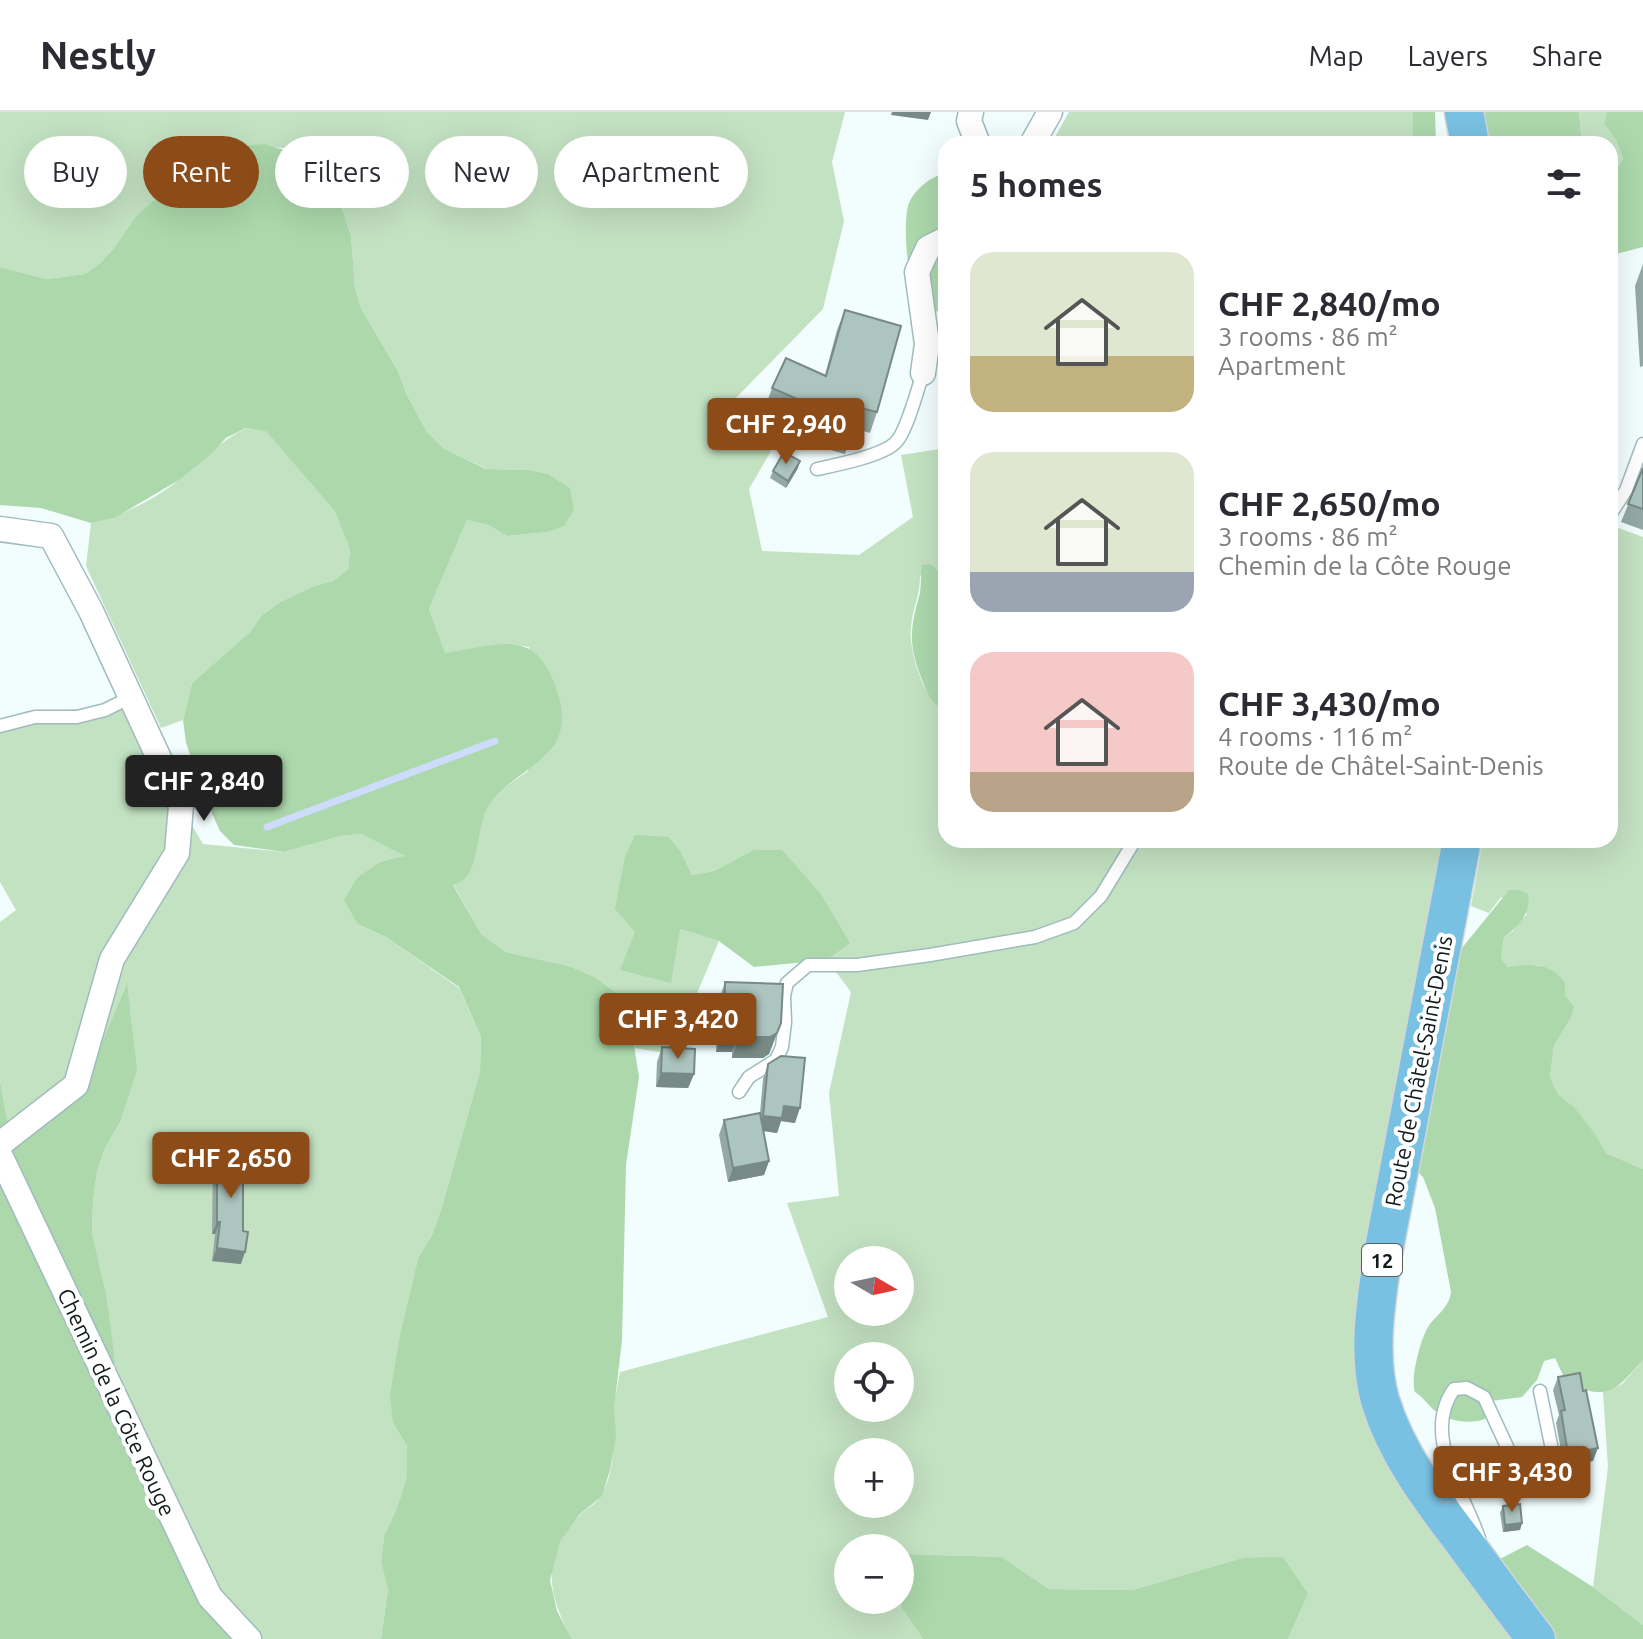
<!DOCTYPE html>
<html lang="en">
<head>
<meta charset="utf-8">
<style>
	:root { --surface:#fff; --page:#f7f7f7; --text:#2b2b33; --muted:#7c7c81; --line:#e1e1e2; --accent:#8c4b17 }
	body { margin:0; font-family:Ubuntu,sans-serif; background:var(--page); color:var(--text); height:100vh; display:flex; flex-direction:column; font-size:30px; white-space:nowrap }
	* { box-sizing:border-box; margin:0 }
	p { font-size:26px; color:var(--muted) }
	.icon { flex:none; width:44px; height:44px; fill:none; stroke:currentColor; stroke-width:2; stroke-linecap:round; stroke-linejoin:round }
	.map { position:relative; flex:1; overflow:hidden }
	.side { position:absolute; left:938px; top:24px; width:680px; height:712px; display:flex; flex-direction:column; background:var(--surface); border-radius:24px; box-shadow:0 8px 32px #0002 }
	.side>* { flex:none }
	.hud { position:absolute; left:24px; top:24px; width:760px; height:72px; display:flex; gap:16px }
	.needle { width:52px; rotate:99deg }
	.buttons { position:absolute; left:834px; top:1134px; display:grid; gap:16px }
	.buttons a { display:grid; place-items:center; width:80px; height:80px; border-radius:50%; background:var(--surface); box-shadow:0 8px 32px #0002; font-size:40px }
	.price { position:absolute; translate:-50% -68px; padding:0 18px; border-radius:8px; background:var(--accent); color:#fff; font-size:26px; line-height:52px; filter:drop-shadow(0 2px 4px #0008) }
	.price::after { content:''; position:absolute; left:50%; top:48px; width:24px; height:18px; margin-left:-12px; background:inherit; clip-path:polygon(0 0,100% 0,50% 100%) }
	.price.selected { background:#222; color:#fff }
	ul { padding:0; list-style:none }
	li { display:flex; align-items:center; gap:24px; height:200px; padding:0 32px }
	li span { display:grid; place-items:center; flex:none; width:224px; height:160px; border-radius:24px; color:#555 }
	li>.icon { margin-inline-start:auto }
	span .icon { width:96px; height:96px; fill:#fffc; stroke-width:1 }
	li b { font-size:34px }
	h2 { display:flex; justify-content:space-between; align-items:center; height:96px; padding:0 32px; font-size:34px }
	.tag { padding:0 28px; border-radius:36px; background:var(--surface); box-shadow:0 8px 32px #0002; font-size:28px; line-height:72px }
	.tag.selected { background:var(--accent); color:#fff }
	header { display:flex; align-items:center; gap:48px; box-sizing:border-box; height:112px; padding:0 40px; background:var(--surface); border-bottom:2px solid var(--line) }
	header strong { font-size:38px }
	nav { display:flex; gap:44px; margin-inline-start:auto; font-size:28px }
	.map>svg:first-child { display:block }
	.green { fill:#c3e2c2; fill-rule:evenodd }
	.forest { fill:#acd8ac }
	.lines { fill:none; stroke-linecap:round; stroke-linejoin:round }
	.stream { stroke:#cddcfb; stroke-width:7 }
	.service-casing { stroke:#a0bbbe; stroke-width:15 }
	.minor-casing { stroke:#a0bbbe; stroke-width:27 }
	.primary-casing { stroke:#d4d6d6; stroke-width:41 }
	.service { stroke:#fff; stroke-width:12 }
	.minor { stroke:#fff; stroke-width:24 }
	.primary { stroke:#79c1e2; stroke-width:38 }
	.wall { fill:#94a9a3 }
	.shaded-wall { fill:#788a85 }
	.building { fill:#acc5be; stroke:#788a85; stroke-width:2 }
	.labels { text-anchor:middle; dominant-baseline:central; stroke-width:8; stroke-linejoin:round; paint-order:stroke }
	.shield { fill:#fff; stroke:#585f60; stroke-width:2 }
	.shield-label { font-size:20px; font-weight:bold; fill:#111b1c }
	.street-label { font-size:22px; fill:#111b1c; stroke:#fff }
</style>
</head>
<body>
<header>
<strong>Nestly</strong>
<nav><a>Map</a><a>Layers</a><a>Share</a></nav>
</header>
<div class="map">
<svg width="1643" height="1527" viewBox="0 0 1643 1527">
	<rect width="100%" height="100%" fill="#f2fdfe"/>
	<g class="green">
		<path d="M0,0H845L832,50L844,109L823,197L730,292L771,339L749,377L762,439L859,443L913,405L901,343L946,336V465L931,452L920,464C920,484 913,495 911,514C908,536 923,591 946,597V728H1448L1364,1182L1357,1269L1407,1379L1519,1527H1288L1308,1482L1242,1446L1132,1478L1049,1477L1002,1445L906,1442L901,1495L923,1527H572C547,1481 540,1445 580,1403C587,1396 598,1391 602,1382C617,1354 612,1326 614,1296C615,1284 618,1272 620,1260L828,1205L787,1091L839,1084L829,981L851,880L827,848L850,830L753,738L714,759L692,763L682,742L680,817L719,829L682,917L683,944L635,936L627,889L595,865L569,854L506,840L482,823L453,772C481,759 473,729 483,704C490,684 511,671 528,659L529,535L509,532L445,542L429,497L467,408L488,413L507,424L547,420L569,376L548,362L529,358L487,357L443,336L427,320L406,281L398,259L362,198L355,176L351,123L332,67L320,53L285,36L243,34L227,46L201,52L136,104L113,137L100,151L85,162L47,167L0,155ZM848,1148H900V1200H848ZM848,1244H900V1296H848ZM848,1340H900V1392H848ZM848,1436H900V1488H848Z"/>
		<polygon points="1069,0 1413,0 1413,32 1051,32"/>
		<polygon points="1579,0 1607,0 1604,12 1616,28 1623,47 1610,68 1610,32 1582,32"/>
		<polygon points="1610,309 1613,414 1643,425 1643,1057 1606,1041 1574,995 1558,982 1554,974 1550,964 1554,934 1572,904 1574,894 1540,853 1506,855 1501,846 1504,825 1513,819 1527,802 1501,785 1489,801 1471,794 1483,728 1610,728"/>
		<path d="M247,316L266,318L335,398L350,438L348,457L333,469L314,474L280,490L261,504L250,520L192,571L183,608L161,616L86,454L91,411C123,403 155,388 181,366C203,348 221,328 247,316Z"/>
		<path d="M123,596L203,732L284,740L341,724L361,722L406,744L358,812L386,825L459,876L481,925L480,959L442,1095L431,1125L418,1146L400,1222L393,1311L407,1334V1364L397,1396L384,1424L381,1450L388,1476L381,1527H242L211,1497L156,1400L135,1327L124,1303L108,1208L106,1181L92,1121L93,1090L97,1060L105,1036L120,1010L126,873C101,934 87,979 34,1022L8,1012L0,969V810L16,798L0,770V622L26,599Z"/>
		<polygon points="1643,1248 1643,1513 1593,1475 1608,1355 1603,1280 1622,1272"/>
	</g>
	<g class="forest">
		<polygon points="1413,0 1435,0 1436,32 1413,32"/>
		<polygon points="1473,0 1579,0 1582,32 1488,32"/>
		<polygon points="1607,0 1643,0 1643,135 1612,143 1610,68 1623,47 1616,28 1604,12"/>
		<path d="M264,32L301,43L320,53L332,67L351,123L355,176L362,198L398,259L406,281L427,320L443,336L486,357L529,358L548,362L570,376L574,398L564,414L547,420L507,424L488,413L467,408L429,497L445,541C501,533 537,513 558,582C563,596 564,616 556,630C540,656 506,667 489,693C476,713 480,753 464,767C461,770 457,771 453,773L482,823L506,840L569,854L595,865L627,889L639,965L626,1053L622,1228L614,1297L616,1324L610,1358L602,1384L579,1403L560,1430L550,1468L557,1499L572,1527H381L388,1477L381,1450L384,1424L397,1396L407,1364V1334L393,1311L390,1283L400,1222L418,1146L431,1125L442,1095L480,959L481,925L459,875L386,825L358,812L344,788L357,766L380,750L405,744L361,722L341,724L284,740L234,733L220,719L205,686L186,631L183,608L192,571L250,520L261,504L280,490L314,474L333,469L348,457L350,438L335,399L266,319L246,316L226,326L211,342L179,368L116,405L91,411L41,396L0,393V155L47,167L85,162L100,151L113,137L136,104L183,64L201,52L227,46L243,34Z"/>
		<path d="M946,61V202C937,200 925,196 919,188C907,172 902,109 909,91C915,77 931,64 946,61Z"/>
		<path d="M931,452L946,465V597C932,594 928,582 923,570C909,536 909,519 919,485C922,475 920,463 922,453Z"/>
		<polygon points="635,723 669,725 682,742 692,763 714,759 753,738 782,738 820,781 850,831 827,848 754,855 719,829 680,817 671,871 620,858 635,820 615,797 625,745"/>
		<path d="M1509,778H1519L1528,782C1531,801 1519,815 1504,825L1501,846L1507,855C1529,852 1551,849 1565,871V883L1574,894L1572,904L1554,934L1550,964L1554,974L1558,982L1574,995L1595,1022L1606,1041L1643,1057V1248C1620,1272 1611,1290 1575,1274L1572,1267L1563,1263L1555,1246L1544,1249L1537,1268L1522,1285L1491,1289L1485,1307C1470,1313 1446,1309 1434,1298C1427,1292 1423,1285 1415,1280C1410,1266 1421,1224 1430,1212C1439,1201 1449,1195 1451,1180L1435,1096L1423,1065L1410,1052L1457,842Z"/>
		<path d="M127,871L137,958L120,1010L105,1036L97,1060L93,1090L92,1121L106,1181L118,1272L156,1400L184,1447L246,1527H0V969L8,1012L34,1022C86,980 102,930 127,871Z"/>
		<polygon points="1527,1433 1593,1475 1643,1513 1643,1527 1556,1527 1496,1449"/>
		<polygon points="905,1442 1002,1445 1049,1477 1132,1478 1242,1446 1283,1445 1308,1482 1288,1527 923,1527 901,1495"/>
	</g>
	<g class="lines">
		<polyline class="stream" points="267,715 495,629"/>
		<defs>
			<g id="service">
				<path d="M817,357C836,353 882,344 895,331C906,322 918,276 923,261"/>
				<polyline points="1610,403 1626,378 1643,332"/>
				<polyline points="0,614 35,605 77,605 105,598 131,585"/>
				<polyline points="739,980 749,965 776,948 782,935 785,910 784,884 787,871 808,853 857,853 930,843 1035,825 1074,811 1101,784 1135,728"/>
				<path d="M1479,1426C1464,1381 1421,1323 1454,1277L1467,1276L1484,1285L1521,1365C1538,1372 1549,1370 1555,1352L1540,1279"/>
			</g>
			<g id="minor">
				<polyline points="971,0 969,9 978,32"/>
				<polyline points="1032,32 1050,0"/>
				<polyline points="923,261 927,232 917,160 928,136 946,127"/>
				<polyline points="0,417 51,424 91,499 181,694 177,741 112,847 76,973 0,1032"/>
				<polyline points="0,1043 210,1485 249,1527"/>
			</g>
			<g id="primary">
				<polyline points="1464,0 1470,32"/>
				<path d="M1462,728L1383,1142C1376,1189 1367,1242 1380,1288C1396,1341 1430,1386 1463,1429C1487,1462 1511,1494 1536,1527"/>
			</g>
		</defs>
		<use href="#service" class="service-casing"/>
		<use href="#minor" class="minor-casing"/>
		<use href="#primary" class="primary-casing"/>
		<use href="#service" class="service"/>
		<use href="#minor" class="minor"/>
		<use href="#primary" class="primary"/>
	</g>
	<g class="wall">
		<polygon points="1643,152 1643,254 1640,255 1635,174"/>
		<polygon points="845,198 877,300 870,321 853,316 845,342 801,330 806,314 765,296 772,276 825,263 837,218"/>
		<polygon points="798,356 786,376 770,366 773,359"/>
		<polygon points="1643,356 1643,418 1621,410"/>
		<polygon points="725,870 781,911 769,942 763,946 732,946 732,940 716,940 718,891"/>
		<polygon points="662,935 694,962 688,976 656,975 657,950"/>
		<polygon points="768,952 795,1011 781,1009 777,1021 763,1019 769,1049 764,1063 728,1070 719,1023 724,1008 760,1001 763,967"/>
		<polygon points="217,1037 241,1152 212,1149 215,1122 212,1122 213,1050"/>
		<polygon points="1558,1265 1593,1349 1564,1355 1556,1311 1559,1303 1553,1278"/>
		<polygon points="1503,1394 1522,1411 1520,1418 1503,1420 1500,1401"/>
	</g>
	<g class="shaded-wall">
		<polygon points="892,0 931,0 928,8 891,3"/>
		<polygon points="800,349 798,356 786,376 788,369"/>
		<polygon points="781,911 769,942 763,946 732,946 739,925"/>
		<polygon points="724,919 739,919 732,940 716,940"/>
		<polygon points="661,961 694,962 688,976 656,975"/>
		<polygon points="784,994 800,996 795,1011 781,1009 777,1021 758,1018 763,1004"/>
		<polygon points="769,1049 764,1063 728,1070 733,1056"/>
		<polygon points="217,1110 220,1110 215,1122 212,1122"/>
		<polygon points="217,1136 245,1140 241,1152 212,1149"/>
		<polygon points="1598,1336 1593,1349 1564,1355 1568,1342"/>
		<polygon points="1522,1411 1520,1418 1503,1420 1505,1413"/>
	</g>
	<g class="building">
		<polygon points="845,198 901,214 877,300 860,296 852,321 809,309 813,294 772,276 786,246 826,264"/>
		<polygon points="784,340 800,349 788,369 773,359"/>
		<polygon points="1643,356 1643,397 1628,392"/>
		<polygon points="725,870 783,872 781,911 777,921 770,925 739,925 739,919 724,919"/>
		<polygon points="662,935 695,937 694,962 661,961"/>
		<polygon points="781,944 805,946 800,996 784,994 782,1006 763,1004 768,952"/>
		<polygon points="760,1001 769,1049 733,1056 724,1008"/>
		<polygon points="217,1037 243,1037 243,1119 248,1120 245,1140 217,1136 220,1110 217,1110"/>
		<polygon points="1580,1261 1583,1279 1586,1278 1598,1336 1568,1342 1561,1299 1565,1298 1558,1265"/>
		<polygon points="1520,1392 1522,1411 1505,1413 1503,1394"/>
	</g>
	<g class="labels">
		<rect class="shield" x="1362" y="1132" width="40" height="32" rx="6"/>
		<g class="shield-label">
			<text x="1382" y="1148">12</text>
		</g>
		<g class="street-label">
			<text transform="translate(1418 959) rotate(-79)">Route de Châtel-Saint-Denis</text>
			<text transform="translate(117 1290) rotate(65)">Chemin de la Côte Rouge</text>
		</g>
	</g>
</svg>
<div class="buttons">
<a><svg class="needle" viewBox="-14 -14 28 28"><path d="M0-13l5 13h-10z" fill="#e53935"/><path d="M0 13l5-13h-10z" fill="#7c7c81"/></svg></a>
<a><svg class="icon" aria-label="locate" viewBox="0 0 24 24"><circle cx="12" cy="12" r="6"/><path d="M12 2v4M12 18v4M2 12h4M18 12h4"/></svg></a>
<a>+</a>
<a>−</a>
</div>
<b class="price" style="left:786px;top:354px">CHF 2,940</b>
<b class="price selected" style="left:204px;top:711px">CHF 2,840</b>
<b class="price" style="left:678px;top:949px">CHF 3,420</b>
<b class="price" style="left:231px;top:1088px">CHF 2,650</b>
<b class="price" style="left:1512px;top:1402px">CHF 3,430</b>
<div class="hud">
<a class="tag">Buy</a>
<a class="tag selected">Rent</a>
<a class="tag">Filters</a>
<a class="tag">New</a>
<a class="tag">Apartment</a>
</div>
<section class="side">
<h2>5 homes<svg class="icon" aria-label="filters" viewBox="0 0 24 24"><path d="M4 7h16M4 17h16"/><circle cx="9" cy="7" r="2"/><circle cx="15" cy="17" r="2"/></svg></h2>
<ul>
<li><span style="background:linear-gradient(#dfe7d0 65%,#c2b280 0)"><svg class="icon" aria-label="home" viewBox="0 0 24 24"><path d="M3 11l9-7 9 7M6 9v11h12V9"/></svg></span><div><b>CHF 2,840/mo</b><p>3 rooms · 86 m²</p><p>Apartment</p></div></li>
<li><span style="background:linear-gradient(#dfe7d0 75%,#9aa5b1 0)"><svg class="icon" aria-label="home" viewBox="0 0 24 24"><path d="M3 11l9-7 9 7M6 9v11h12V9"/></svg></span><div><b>CHF 2,650/mo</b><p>3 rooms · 86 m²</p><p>Chemin de la Côte Rouge</p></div></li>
<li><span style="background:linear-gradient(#f6c9c9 75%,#b9a48a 0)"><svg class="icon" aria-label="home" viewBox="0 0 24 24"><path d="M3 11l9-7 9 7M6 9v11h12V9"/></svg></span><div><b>CHF 3,430/mo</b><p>4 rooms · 116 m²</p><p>Route de Châtel-Saint-Denis</p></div></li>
</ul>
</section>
</div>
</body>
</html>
